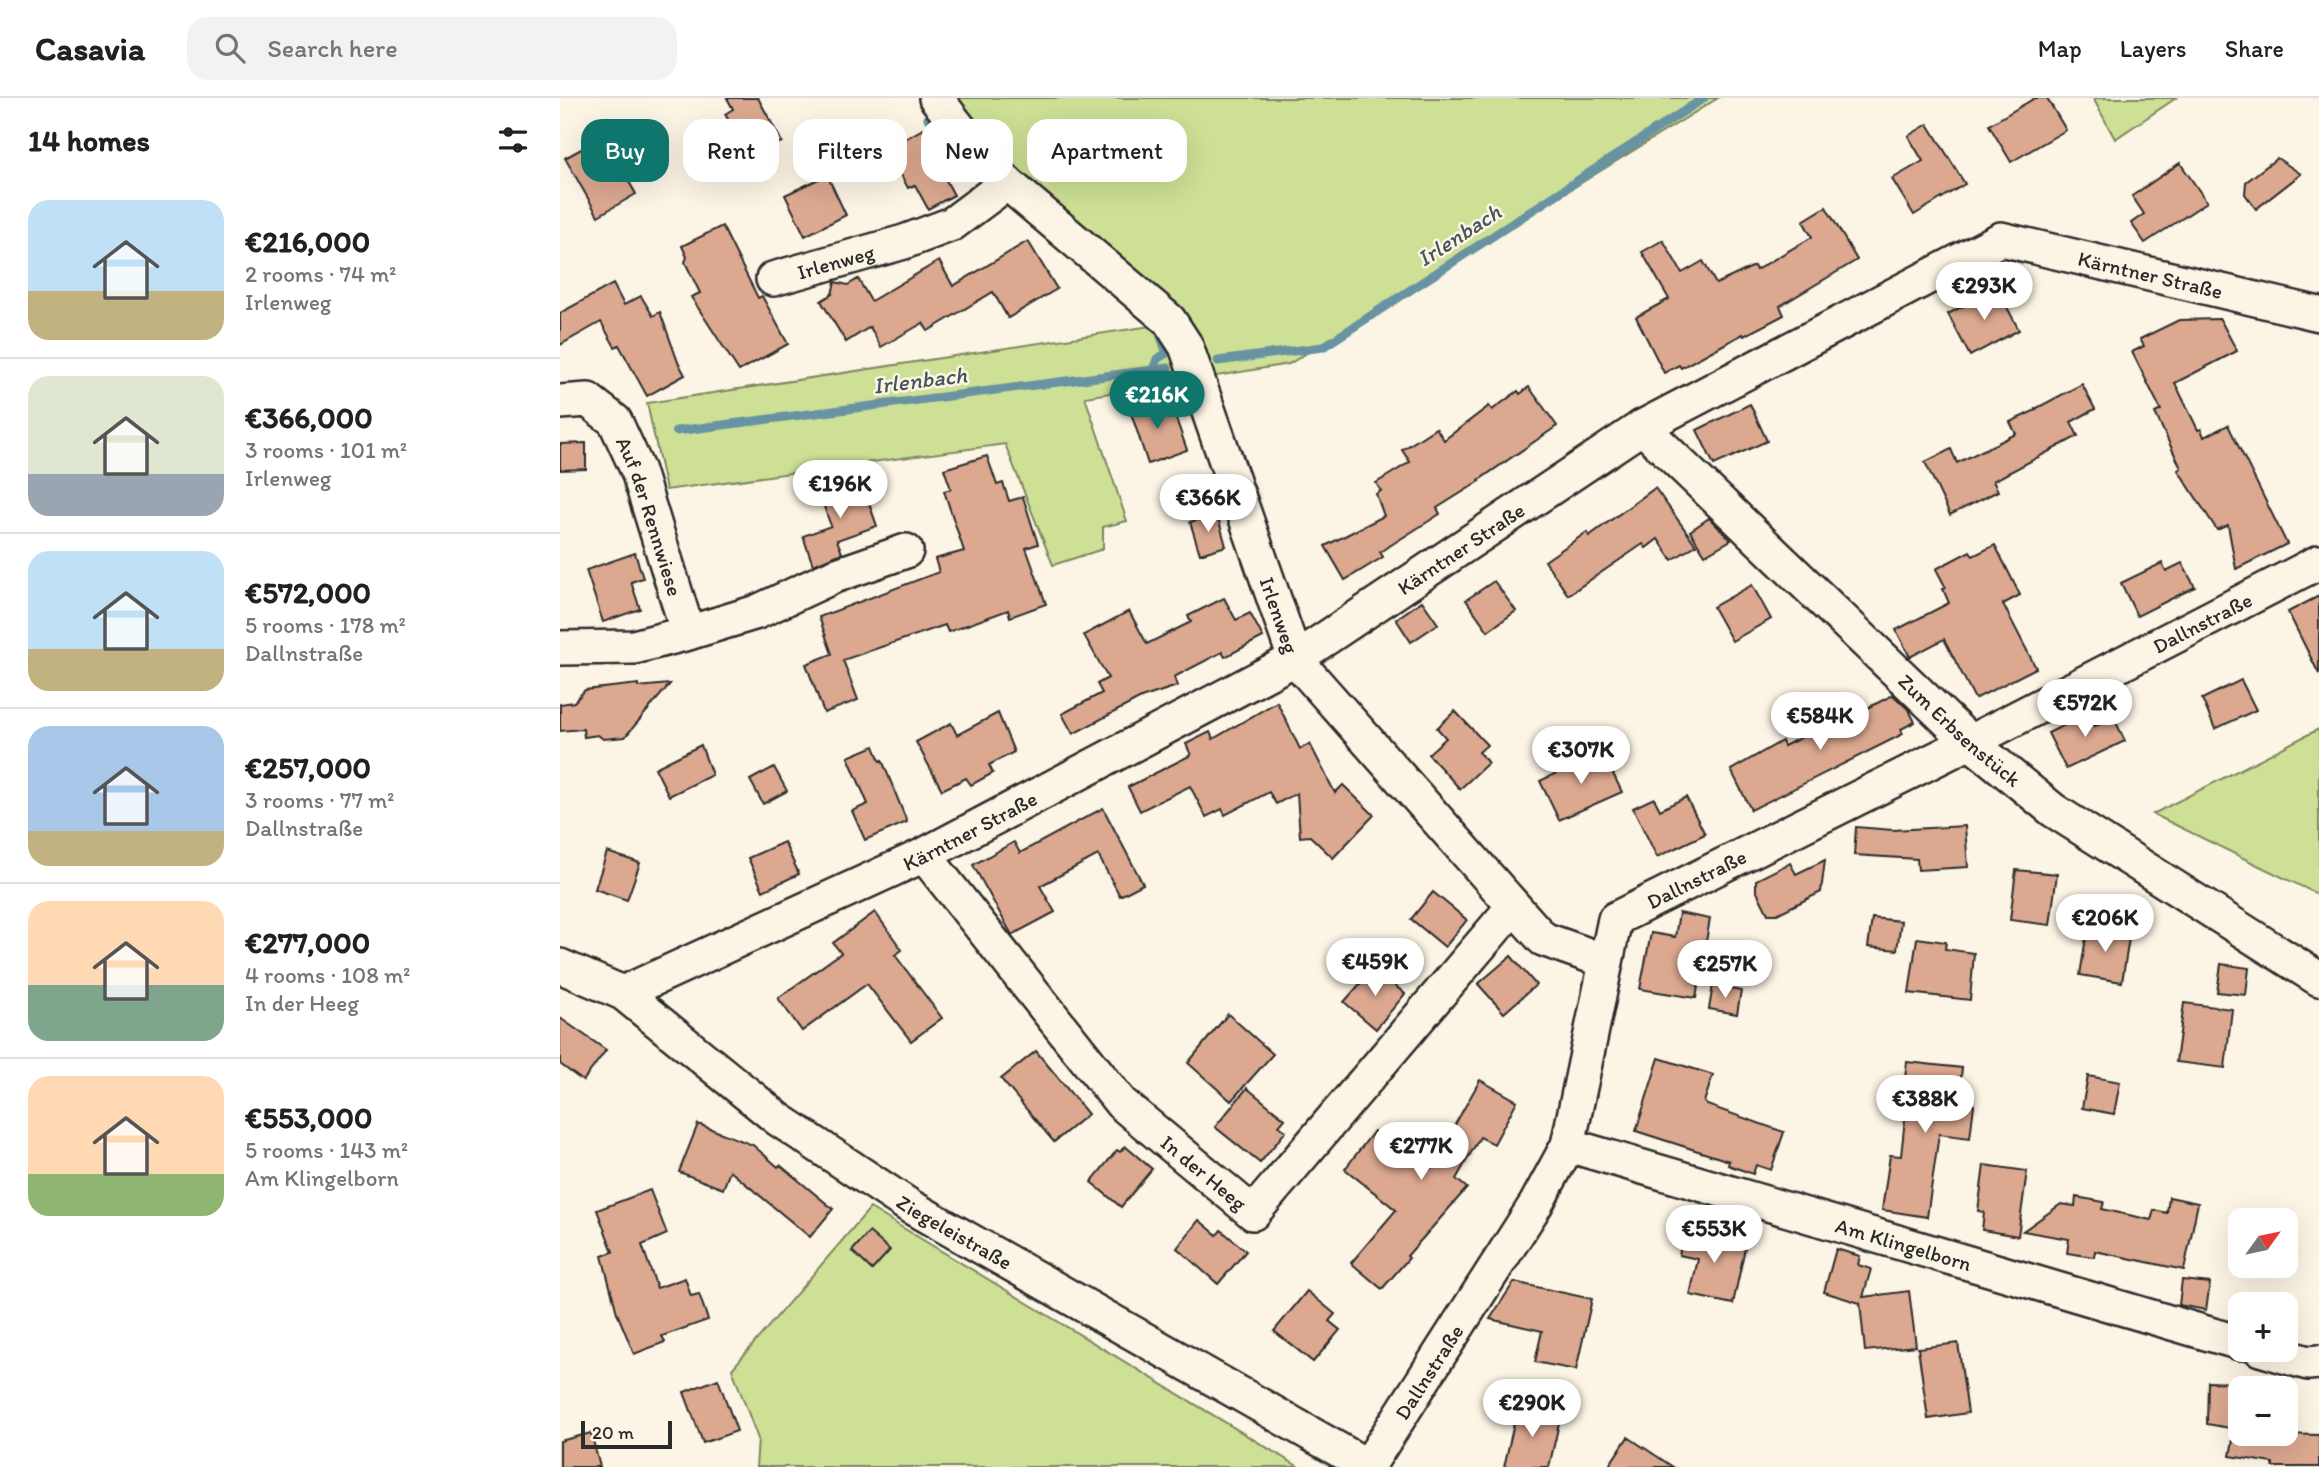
<!DOCTYPE html>
<html lang="en">
<head>
<meta charset="utf-8">
<style>
	:root { --surface:#fff; --page:#f2f2f2; --text:#202124; --muted:#757577; --line:#e0e0e0; --accent:#0f766e }
	body { margin:0; font-family:Itim,sans-serif; background:var(--page); color:var(--text); height:100vh; display:flex; flex-direction:column; font-size:26px; white-space:nowrap }
	* { box-sizing:border-box; margin:0 }
	p { font-size:23px; color:var(--muted) }
	.icon { flex:none; width:38px; height:38px; fill:none; stroke:currentColor; stroke-width:2; stroke-linecap:round; stroke-linejoin:round }
	.map { position:relative; flex:1; overflow:hidden }
	.panel { display:flex; flex-direction:column; background:var(--surface); width:560px }
	.panel>* { flex:none }
	.banner { position:absolute; left:21px; top:21px; width:665px; height:63px; display:flex; gap:14px }
	.needle { width:46px; rotate:57deg }
	.fabs { position:absolute; left:1668px; top:1110px; display:grid; gap:14px }
	.fabs a { display:grid; place-items:center; width:70px; height:70px; border-radius:14px; background:var(--surface); box-shadow:0 7px 28px #0002; font-size:35px }
	.scale { position:absolute; left:21px; bottom:18px; width:91px; box-sizing:border-box; padding-left:7px; border:4px solid #2b2b2b; border-top:0; font-size:19px; line-height:24px; white-space:nowrap; color:#2b2b2b; -webkit-text-stroke:5px #fcf5e5; paint-order:stroke }
	.price { position:absolute; translate:-50% -60px; padding:0 16px; border-radius:24px; background:#fff; color:#222; font-size:23px; line-height:46px; filter:drop-shadow(0 2px 4px #0008) }
	.price::after { content:''; position:absolute; left:50%; top:42px; width:21px; height:16px; margin-left:-10px; background:inherit; clip-path:polygon(0 0,100% 0,50% 100%) }
	.price.current { background:var(--accent); color:#fff }
	ul { padding:0; list-style:none }
	li { display:flex; align-items:center; gap:21px; height:175px; padding:0 28px }
	li+li { border-top:2px solid var(--line) }
	li span { display:grid; place-items:center; flex:none; width:196px; height:140px; border-radius:21px; color:#555 }
	li>.icon { margin-inline-start:auto }
	span .icon { width:84px; height:84px; fill:#fffc; stroke-width:1 }
	li b { font-size:30px }
	h2 { display:flex; justify-content:space-between; align-items:center; height:84px; padding:0 28px; font-size:30px }
	.chip { padding:0 24px; border-radius:21px; background:var(--surface); box-shadow:0 7px 28px #0002; font-size:24px; line-height:63px }
	.chip.current { background:var(--accent); color:#fff }
	header { display:flex; align-items:center; gap:42px; box-sizing:border-box; height:98px; padding:0 35px; background:var(--surface); border-bottom:2px solid var(--line) }
	header strong { font-size:33px }
	nav { display:flex; gap:38px; margin-inline-start:auto; font-size:24px }
	.search { width:490px; height:63px; background:var(--page); display:flex; align-items:center; gap:18px; box-sizing:border-box; padding:0 24px; border-radius:21px; color:var(--muted); font-size:26px }
	main { display:flex; flex:1; min-height:0 }
	.map>svg:first-child { display:block }
	.green { fill:#cde095; stroke:#7c8660; stroke-width:2 }
	.lines { fill:none; stroke-linecap:round; stroke-linejoin:round }
	.stream { stroke:#6893a2; stroke-width:9 }
	.building { fill:#dca890; stroke:#2b2b2b; stroke-width:2 }
	.minor-casing { stroke:#2b2b2b; stroke-width:38 }
	.minor { stroke:#fcf5e5; stroke-width:33 }
	.labels { text-anchor:middle; dominant-baseline:central; stroke-width:5; stroke-linejoin:round; paint-order:stroke }
	.street-label { font-size:21px; fill:#2b2b2b; stroke:#fcf5e5 }
	.water-label { font-size:23px; font-style:italic; fill:#44565d; stroke:#fcf5e5 }
</style>
</head>
<body>
<header>
<strong>Casavia</strong>
<div class="search"><svg class="icon" aria-label="search" viewBox="0 0 24 24"><circle cx="10" cy="10" r="6"/><path d="M15 15l6 6"/></svg>Search here</div>
<nav><a>Map</a><a>Layers</a><a>Share</a></nav>
</header>
<main>
<section class="panel">
<h2>14 homes<svg class="icon" aria-label="filters" viewBox="0 0 24 24"><path d="M4 7h16M4 17h16"/><circle cx="9" cy="7" r="2"/><circle cx="15" cy="17" r="2"/></svg></h2>
<ul>
<li><span style="background:linear-gradient(#bfe0f5 65%,#c2b280 0)"><svg class="icon" aria-label="home" viewBox="0 0 24 24"><path d="M3 11l9-7 9 7M6 9v11h12V9"/></svg></span><div><b>€216,000</b><p>2 rooms · 74 m²</p><p>Irlenweg</p></div></li>
<li><span style="background:linear-gradient(#dfe7d0 70%,#9aa5b1 0)"><svg class="icon" aria-label="home" viewBox="0 0 24 24"><path d="M3 11l9-7 9 7M6 9v11h12V9"/></svg></span><div><b>€366,000</b><p>3 rooms · 101 m²</p><p>Irlenweg</p></div></li>
<li><span style="background:linear-gradient(#bfe0f5 70%,#c2b280 0)"><svg class="icon" aria-label="home" viewBox="0 0 24 24"><path d="M3 11l9-7 9 7M6 9v11h12V9"/></svg></span><div><b>€572,000</b><p>5 rooms · 178 m²</p><p>Dallnstraße</p></div></li>
<li><span style="background:linear-gradient(#a9c7e8 75%,#c2b280 0)"><svg class="icon" aria-label="home" viewBox="0 0 24 24"><path d="M3 11l9-7 9 7M6 9v11h12V9"/></svg></span><div><b>€257,000</b><p>3 rooms · 77 m²</p><p>Dallnstraße</p></div></li>
<li><span style="background:linear-gradient(#ffd9b3 60%,#7fa58c 0)"><svg class="icon" aria-label="home" viewBox="0 0 24 24"><path d="M3 11l9-7 9 7M6 9v11h12V9"/></svg></span><div><b>€277,000</b><p>4 rooms · 108 m²</p><p>In der Heeg</p></div></li>
<li><span style="background:linear-gradient(#ffd9b3 70%,#8fb573 0)"><svg class="icon" aria-label="home" viewBox="0 0 24 24"><path d="M3 11l9-7 9 7M6 9v11h12V9"/></svg></span><div><b>€553,000</b><p>5 rooms · 143 m²</p><p>Am Klingelborn</p></div></li>
</ul>
</section>
<div class="map">
<svg width="1759" height="1369" viewBox="0 0 1759 1369">
	<rect width="100%" height="100%" fill="#fcf5e5"/>
	<filter id="ink" filterUnits="userSpaceOnUse"><feTurbulence type="fractalNoise" baseFrequency=".0143" numOctaves="2"/><feDisplacementMap in="SourceGraphic" scale="14" xChannelSelector="R" yChannelSelector="G"/><feConvolveMatrix kernelMatrix="1 2 1 2 8 2 1 2 1" color-interpolation-filters="sRGB"/></filter>
	<g filter="url(#ink)">
		<g class="green">
			<polygon points="389,0 1158,0 729,266 651,279 630,221 444,67"/>
			<polygon points="1533,0 1616,0 1555,41"/>
			<polygon points="597,227 625,283 525,299 567,423 543,429 543,451 493,467 445,346 106,392 87,305"/>
			<polygon points="1759,631 1759,797 1593,716"/>
			<polygon points="310,1110 739,1369 196,1369 198,1341 172,1271"/>
		</g>
		<g class="lines">
			<g class="stream">
				<polyline points="368,20 414,75"/>
				<polyline points="658,263 763,249 1144,0"/>
				<polyline points="593,272 597,261 607,255 601,239"/>
				<polyline points="116,333 608,270"/>
			</g>
		</g>
		<g class="building">
			<polygon points="167,0 198,0 222,44 214,47 214,52 188,67 173,40 177,37 165,16 173,11"/>
			<polygon points="1475,0 1487,0 1506,32 1451,64 1429,27"/>
			<polygon points="1368,26 1405,86 1354,117 1332,81 1363,63 1348,38"/>
			<polygon points="363,31 384,71 381,73 394,97 368,111 355,87 348,90 327,51"/>
			<polygon points="43,39 76,96 38,118 5,60"/>
			<polygon points="1717,60 1741,76 1696,111 1685,96 1686,84"/>
			<polygon points="1620,65 1647,104 1585,145 1571,125 1584,116 1572,98"/>
			<polygon points="267,77 286,117 245,138 225,97"/>
			<polygon points="1266,109 1297,162 1220,208 1224,217 1184,238 1183,236 1121,270 1119,267 1104,275 1076,219 1109,201 1082,154 1103,142 1122,175 1143,163 1156,186 1194,168 1196,172 1252,139 1243,123"/>
			<polygon points="162,128 198,200 202,198 228,246 179,273 131,199 140,195 125,164 127,159 122,148"/>
			<polygon points="468,143 497,191 448,220 433,194 368,233 363,225 321,249 310,229 286,244 261,203 272,196 275,184 288,187 298,181 311,203 379,163 393,188"/>
			<polygon points="53,186 64,207 81,198 93,218 100,214 118,264 125,277 87,298 59,247 55,249 41,224 0,247 0,215"/>
			<polygon points="1437,190 1459,232 1410,258 1388,216"/>
			<polygon points="1660,221 1677,253 1615,285 1638,332 1641,331 1644,339 1668,327 1727,446 1676,471 1668,427 1657,432 1618,372 1621,370 1595,315 1601,312 1572,254 1584,248 1580,241 1619,222"/>
			<polygon points="1522,286 1535,311 1511,324 1518,338 1433,383 1438,393 1390,417 1365,364 1391,351 1397,365 1456,336 1450,324 1476,312 1475,311"/>
			<polygon points="969,289 997,328 919,382 920,383 877,410 880,416 820,454 823,459 785,482 765,448 824,418 816,396 821,393 816,385 850,364 842,352 876,330 884,342 929,308 932,312 958,293 960,296"/>
			<polygon points="598,299 604,318 614,315 627,352 588,366 569,309"/>
			<polygon points="1190,306 1207,343 1154,367 1137,332"/>
			<polygon points="26,345 26,371 0,372 0,346"/>
			<polygon points="427,358 437,387 443,385 449,403 463,399 478,446 466,450 486,506 450,519 448,512 388,534 385,527 283,562 298,602 264,615 246,566 272,556 259,519 379,474 375,461 404,453 384,393 391,391 384,371"/>
			<polygon points="300,380 317,428 277,442 282,455 253,467 243,438 271,428 259,395"/>
			<polygon points="1095,390 1136,447 1112,462 1098,441 1086,450 1083,446 1008,497 985,463 1027,434 1029,438"/>
			<polygon points="657,416 666,448 640,456 630,424"/>
			<polygon points="1149,420 1171,442 1145,457 1130,433"/>
			<polygon points="1435,447 1460,497 1443,506 1476,570 1415,601 1384,541 1350,559 1336,532 1389,505 1383,491 1386,490 1376,471 1410,453 1413,458"/>
			<polygon points="75,455 83,480 71,484 80,511 43,524 26,472"/>
			<polygon points="1602,465 1606,473 1622,465 1635,489 1577,518 1561,485"/>
			<polygon points="934,483 956,513 928,533 906,502"/>
			<polygon points="1192,487 1211,521 1172,543 1153,509"/>
			<polygon points="1759,498 1759,576 1728,514"/>
			<polygon points="664,500 676,522 690,515 703,539 665,559 662,554 614,579 617,588 581,600 513,636 502,616 542,595 537,586 548,580 524,537 569,513 587,546 631,524 628,518"/>
			<polygon points="862,503 878,526 851,544 836,521"/>
			<polygon points="1681,582 1696,612 1655,631 1642,601"/>
			<polygon points="78,586 78,589 110,586 65,639 43,641 38,637 24,639 23,631 0,633 0,606 14,604 25,592"/>
			<polygon points="1333,597 1349,612 1355,624 1341,631 1343,636 1191,712 1171,672 1222,643 1224,648 1254,633 1256,636"/>
			<polygon points="717,604 740,651 750,646 775,695 783,687 814,717 773,760 750,738 740,739 737,695 716,706 709,694 665,717 662,711 646,719 630,688 580,713 568,689 631,657 626,646 650,634 653,641"/>
			<polygon points="895,613 927,647 919,654 928,665 900,691 868,656 886,640 877,630"/>
			<polygon points="438,615 454,654 429,667 433,675 411,687 406,680 382,692 356,644 391,625 397,637"/>
			<polygon points="1529,615 1535,628 1554,620 1565,643 1506,671 1488,635"/>
			<polygon points="141,647 152,677 109,698 95,670"/>
			<polygon points="314,648 320,663 322,662 347,724 305,742 292,713 308,706 288,659"/>
			<polygon points="1042,653 1062,694 999,722 980,683"/>
			<polygon points="214,669 227,693 203,706 190,682"/>
			<polygon points="1126,699 1145,736 1097,759 1073,710 1094,700 1100,712"/>
			<polygon points="543,710 583,786 560,798 538,757 480,788 495,814 452,837 413,767 454,744 460,755"/>
			<polygon points="1405,728 1408,769 1358,772 1357,761 1294,757 1296,729 1333,732"/>
			<polygon points="224,744 239,776 203,793 188,760"/>
			<polygon points="47,754 80,765 67,802 35,791"/>
			<polygon points="1265,762 1261,794 1217,816 1208,816 1196,792 1196,782 1230,765 1236,776"/>
			<polygon points="1456,772 1497,776 1490,827 1450,822"/>
			<polygon points="873,794 907,822 885,849 851,821"/>
			<polygon points="315,814 342,852 335,857 382,920 351,943 307,886 242,933 218,900 281,855 273,845"/>
			<polygon points="1119,815 1150,821 1136,900 1080,891 1091,835 1115,839"/>
			<polygon points="1312,820 1341,823 1337,852 1308,849"/>
			<polygon points="1528,827 1570,834 1562,884 1520,877"/>
			<polygon points="1357,840 1386,844 1385,851 1414,855 1410,902 1349,895"/>
			<polygon points="951,858 976,887 944,915 918,886"/>
			<polygon points="1661,866 1689,870 1686,897 1657,894"/>
			<polygon points="814,870 845,896 816,931 784,904"/>
			<polygon points="1153,887 1181,893 1177,916 1149,911"/>
			<polygon points="1624,905 1672,911 1665,970 1616,964"/>
			<polygon points="668,916 713,956 671,1003 628,965"/>
			<polygon points="0,920 46,952 23,983 0,966"/>
			<polygon points="476,953 528,1016 494,1044 441,981"/>
			<polygon points="1099,960 1153,977 1144,1004 1147,1007 1224,1034 1211,1072 1196,1067 1193,1076 1168,1067 1169,1063 1076,1033"/>
			<polygon points="1347,964 1402,970 1398,1005 1414,1007 1410,1040 1379,1036 1367,1119 1322,1112 1330,1057 1341,1058 1347,1002 1342,1002"/>
			<polygon points="1528,978 1560,984 1554,1016 1522,1010"/>
			<polygon points="920,982 957,1003 934,1046 920,1039 896,1081 907,1090 847,1158 849,1160 822,1191 791,1165 836,1112 785,1071 814,1033 818,1037 821,1033 870,1071"/>
			<polygon points="687,990 725,1021 719,1028 726,1033 700,1065 655,1029"/>
			<polygon points="138,1026 193,1047 218,1069 220,1067 273,1111 250,1139 170,1073 163,1091 119,1074"/>
			<polygon points="565,1048 592,1071 561,1109 531,1084 557,1052 560,1054"/>
			<polygon points="1424,1067 1467,1073 1458,1138 1422,1132 1424,1114 1418,1113"/>
			<polygon points="90,1092 107,1136 82,1147 97,1190 125,1180 131,1198 139,1196 148,1222 102,1238 105,1244 74,1256 57,1215 42,1158 53,1154 37,1112"/>
			<polygon points="1516,1099 1544,1104 1542,1111 1591,1122 1594,1112 1607,1115 1609,1099 1638,1105 1624,1172 1535,1153 1534,1159 1507,1155 1509,1141 1463,1133 1501,1106 1515,1108"/>
			<polygon points="639,1122 657,1137 661,1132 686,1153 658,1186 617,1150"/>
			<polygon points="1125,1131 1186,1145 1173,1206 1130,1197 1138,1161 1119,1157"/>
			<polygon points="309,1134 330,1152 312,1172 292,1153"/>
			<polygon points="1276,1151 1300,1158 1298,1167 1311,1171 1303,1199 1349,1193 1356,1248 1305,1253 1300,1205 1264,1194"/>
			<polygon points="1622,1182 1650,1185 1646,1212 1619,1207"/>
			<polygon points="954,1184 1032,1201 1016,1272 975,1264 982,1233 930,1221"/>
			<polygon points="747,1193 775,1216 769,1223 780,1232 753,1264 714,1233"/>
			<polygon points="1398,1245 1408,1315 1368,1321 1358,1250"/>
			<polygon points="158,1281 177,1333 143,1345 124,1294"/>
			<polygon points="1648,1284 1714,1286 1714,1290 1680,1290 1680,1335 1759,1337 1759,1369 1713,1369 1713,1365 1670,1358 1675,1331 1647,1326"/>
			<polygon points="958,1308 1001,1317 989,1369 944,1369"/>
			<polygon points="31,1335 40,1369 0,1369 0,1343"/>
			<polygon points="1068,1339 1113,1369 1048,1369"/>
		</g>
		<g class="lines">
			<defs>
				<g id="minor">
					<path id="s1" d="M376,0L420,57L447,85L609,222L626,248L735,561L983,841L1045,863"/>
					<path id="s2" d="M213,181L344,144L392,126L447,85"/>
					<path id="s3" d="M0,304L28,302L55,323L78,373L128,535L197,514L274,478L346,453"/>
					<path id="s4" d="M1082,329L1410,644L1493,712L1759,881"/>
					<polyline points="0,550 74,549 128,535"/>
					<path id="s5" d="M364,757L561,1005L693,1115L953,809"/>
					<path id="s6" d="M0,868L63,895L218,1021L351,1109L809,1369"/>
					<path id="s7" d="M63,895L364,757L735,561L1082,329L1441,141L1759,216"/>
					<path id="s8" d="M1008,1047L1680,1245"/>
					<polyline points="1700,1251 1748,1265 1759,1264"/>
					<path id="s9" d="M808,1368L976,1106L1008,1047L1055,821L1410,644L1759,464"/>
				</g>
			</defs>
			<use href="#minor" class="minor-casing"/>
			<use href="#minor" class="minor"/>
		</g>
	</g>
	<g class="labels">
		<g class="street-label">
			<text stroke="none"><textPath href="#s2" startOffset="65">Irlenweg</textPath></text>
			<text stroke="none"><textPath href="#s7" startOffset="1727">Kärntner Straße</textPath></text>
			<text stroke="none"><textPath href="#s3" startOffset="164">Auf der Rennwiese</textPath></text>
			<text stroke="none"><textPath href="#s7" startOffset="950">Kärntner Straße</textPath></text>
			<text stroke="none"><textPath href="#s1" startOffset="639">Irlenweg</textPath></text>
			<text stroke="none"><textPath href="#s9" startOffset="1267">Dallnstraße</textPath></text>
			<text stroke="none"><textPath href="#s4" startOffset="439">Zum Erbsenstück</textPath></text>
			<text stroke="none"><textPath href="#s7" startOffset="383">Kärntner Straße</textPath></text>
			<text stroke="none"><textPath href="#s9" startOffset="700">Dallnstraße</textPath></text>
			<text stroke="none"><textPath href="#s5" startOffset="425">In der Heeg</textPath></text>
			<text stroke="none"><textPath href="#s6" startOffset="478">Ziegeleistraße</textPath></text>
			<text stroke="none"><textPath href="#s8" startOffset="350">Am Klingelborn</textPath></text>
			<text stroke="none"><textPath href="#s9" startOffset="112">Dallnstraße</textPath></text>
		</g>
		<g class="water-label">
			<text transform="translate(899 137) rotate(-33)">Irlenbach</text>
			<text transform="translate(360 282) rotate(-7)">Irlenbach</text>
		</g>
	</g>
</svg>
<div class="fabs">
<a><svg class="needle" viewBox="-14 -14 28 28"><path d="M0-13l5 13h-10z" fill="#e53935"/><path d="M0 13l5-13h-10z" fill="#757577"/></svg></a>
<a>+</a>
<a>−</a>
</div>
<div class="scale">20 m</div>
<b class="price" style="left:1424px;top:224px">€293K</b>
<b class="price current" style="left:597px;top:333px">€216K</b>
<b class="price" style="left:280px;top:422px">€196K</b>
<b class="price" style="left:648px;top:436px">€366K</b>
<b class="price" style="left:1525px;top:641px">€572K</b>
<b class="price" style="left:1260px;top:654px">€584K</b>
<b class="price" style="left:1021px;top:688px">€307K</b>
<b class="price" style="left:1545px;top:856px">€206K</b>
<b class="price" style="left:815px;top:900px">€459K</b>
<b class="price" style="left:1165px;top:902px">€257K</b>
<b class="price" style="left:1365px;top:1037px">€388K</b>
<b class="price" style="left:861px;top:1084px">€277K</b>
<b class="price" style="left:1154px;top:1167px">€553K</b>
<b class="price" style="left:972px;top:1341px">€290K</b>
<div class="banner">
<a class="chip current">Buy</a>
<a class="chip">Rent</a>
<a class="chip">Filters</a>
<a class="chip">New</a>
<a class="chip">Apartment</a>
</div>
</div>
</main>
</body>
</html>
